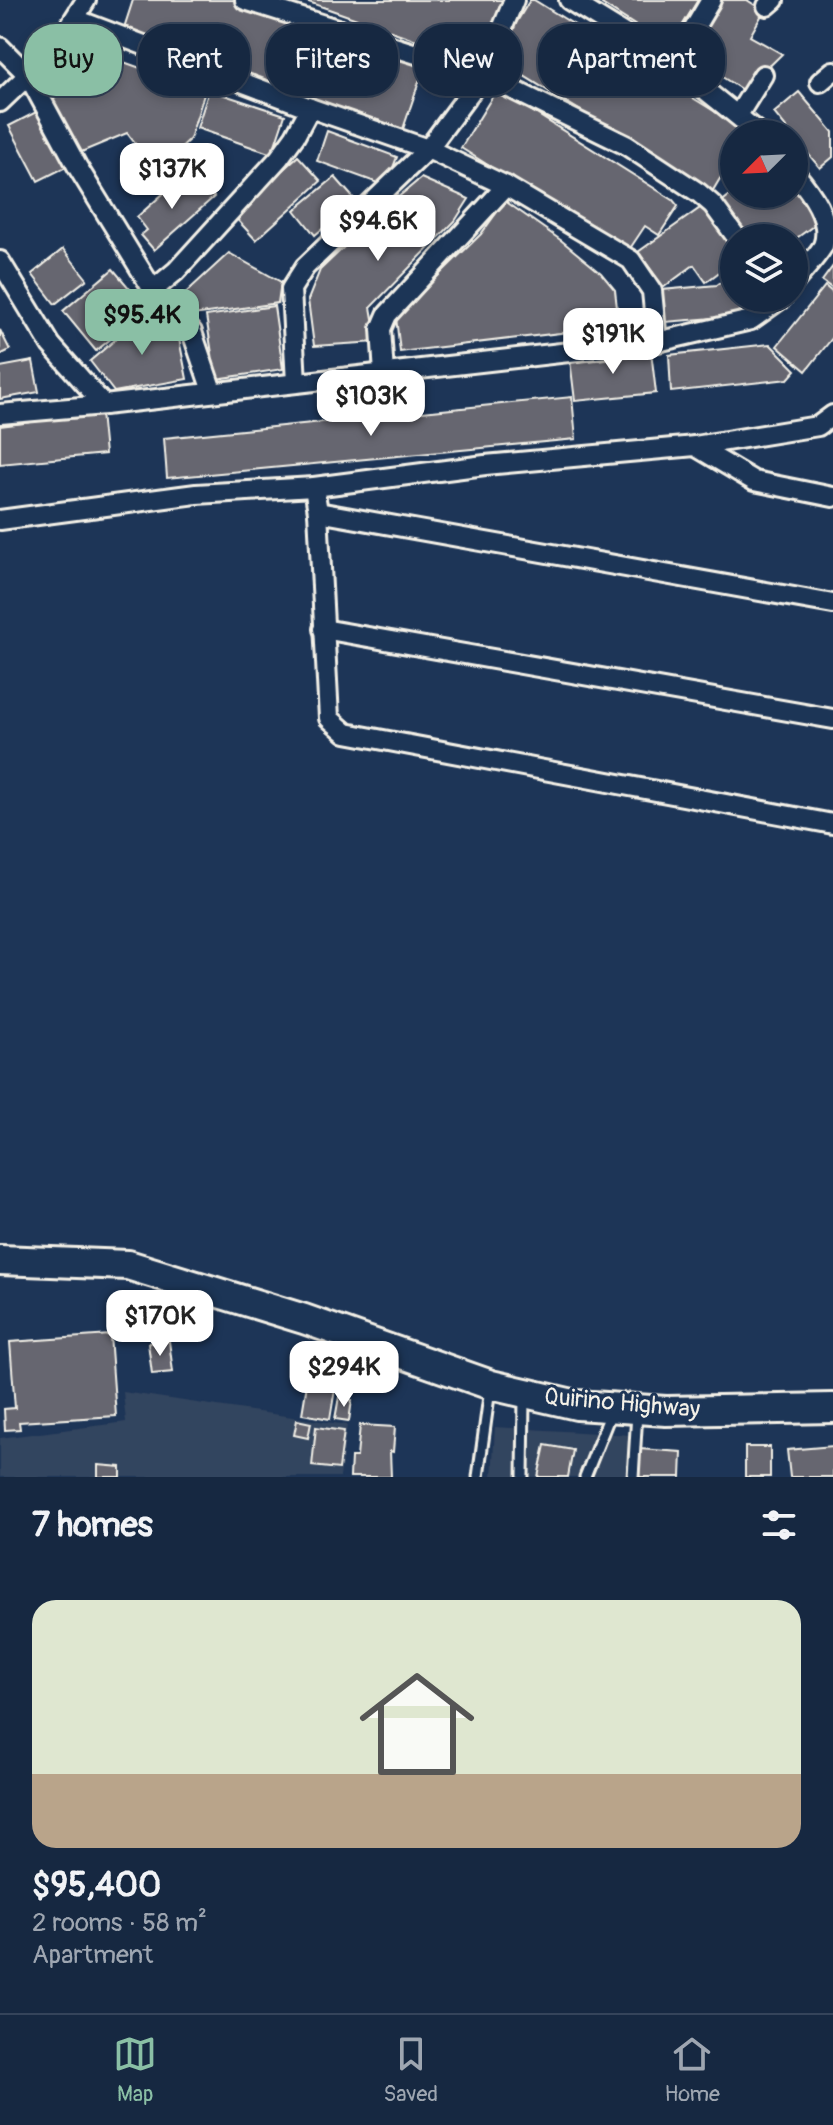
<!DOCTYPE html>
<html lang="en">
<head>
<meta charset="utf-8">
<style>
	:root { --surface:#162841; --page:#23344c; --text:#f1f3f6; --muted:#9ea6b1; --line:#35445a; --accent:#8abfa5 }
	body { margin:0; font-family:Pangolin,sans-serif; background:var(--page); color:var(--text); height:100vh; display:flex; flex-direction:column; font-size:30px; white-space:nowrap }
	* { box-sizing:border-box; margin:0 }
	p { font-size:26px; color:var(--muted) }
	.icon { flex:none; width:44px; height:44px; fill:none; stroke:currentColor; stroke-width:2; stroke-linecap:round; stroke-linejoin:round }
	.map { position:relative; height:1477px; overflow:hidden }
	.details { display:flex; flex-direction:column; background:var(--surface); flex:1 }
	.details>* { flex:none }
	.top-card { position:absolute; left:24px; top:24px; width:786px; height:72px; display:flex; gap:16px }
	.needle { width:52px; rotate:246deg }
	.controls { position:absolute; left:720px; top:120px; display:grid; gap:16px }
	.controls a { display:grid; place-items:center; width:88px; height:88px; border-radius:50%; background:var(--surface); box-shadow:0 4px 12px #0003,0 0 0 2px var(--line); font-size:40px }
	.price { position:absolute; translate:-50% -68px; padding:0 18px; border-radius:16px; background:#fff; color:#222; font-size:26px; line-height:52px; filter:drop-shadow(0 2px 4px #0008) }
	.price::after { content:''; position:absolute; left:50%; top:48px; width:24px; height:18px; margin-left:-12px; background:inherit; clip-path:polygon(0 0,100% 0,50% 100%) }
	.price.active { background:var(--accent); color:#111 }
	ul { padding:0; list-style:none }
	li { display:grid; align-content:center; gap:16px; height:424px; padding:0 32px }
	li span { display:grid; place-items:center; height:248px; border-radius:24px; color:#555 }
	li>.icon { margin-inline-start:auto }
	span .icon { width:144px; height:144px; fill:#fffc; stroke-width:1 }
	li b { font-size:34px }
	h2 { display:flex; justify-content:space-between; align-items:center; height:96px; padding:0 32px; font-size:34px }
	.chip { padding:0 28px; border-radius:32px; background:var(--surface); box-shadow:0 4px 12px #0003,0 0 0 2px var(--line); font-size:28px; line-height:72px }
	.chip.active { background:var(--accent); color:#111 }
	.menu { display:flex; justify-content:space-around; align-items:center; height:112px; border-top:2px solid var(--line); background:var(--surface); font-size:22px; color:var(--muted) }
	.menu a { display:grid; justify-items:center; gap:4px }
	.menu .active { color:var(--accent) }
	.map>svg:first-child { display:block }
	.built { fill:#33445e }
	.building { fill:#666670; stroke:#f4f1e8; stroke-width:2 }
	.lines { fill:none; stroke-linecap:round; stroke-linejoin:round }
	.lane-casing { stroke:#f4f1e8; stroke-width:15 }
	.street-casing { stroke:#f4f1e8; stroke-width:24 }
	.primary-casing { stroke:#f4f1e8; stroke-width:34 }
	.lane { stroke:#1d3557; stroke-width:9 }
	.street { stroke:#1d3557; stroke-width:18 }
	.primary { stroke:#1d3557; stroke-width:28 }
	.labels { text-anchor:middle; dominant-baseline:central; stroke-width:6; stroke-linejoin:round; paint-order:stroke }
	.street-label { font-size:24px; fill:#f4f1e8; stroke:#1d3557 }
</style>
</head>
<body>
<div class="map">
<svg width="833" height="1477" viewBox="0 0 833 1477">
	<rect width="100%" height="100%" fill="#1d3557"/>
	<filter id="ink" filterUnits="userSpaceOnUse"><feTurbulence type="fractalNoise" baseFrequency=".0125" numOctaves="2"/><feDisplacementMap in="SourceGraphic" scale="16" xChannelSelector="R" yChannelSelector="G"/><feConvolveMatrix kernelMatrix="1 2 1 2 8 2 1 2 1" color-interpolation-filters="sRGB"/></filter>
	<g filter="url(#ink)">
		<g class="built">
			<polygon points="123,1392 347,1425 340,1477 0,1477 0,1438 126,1422"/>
			<polygon points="495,1427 632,1435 628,1477 492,1477"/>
		</g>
		<g class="building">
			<polygon points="133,0 237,0 425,64 403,129 122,34"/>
			<polygon points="303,0 504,0 482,63"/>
			<polygon points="530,0 534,0 748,132 747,134 734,134 734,155 712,192 495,58"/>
			<polygon points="605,0 698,0 669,47 602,4"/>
			<polygon points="723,0 747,0 764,11 750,36 782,54 744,91 688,55"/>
			<polygon points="104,55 205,91 190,139 156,171 127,133 79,153 52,101"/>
			<polygon points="497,89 673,200 678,206 659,235 645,226 627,253 461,148"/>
			<polygon points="209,90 285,115 272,154 197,128"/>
			<polygon points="799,92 833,132 833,157 820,168 794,137 794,134 791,134 774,113"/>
			<polygon points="40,110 68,166 38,181 9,126"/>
			<polygon points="327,131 397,157 386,186 317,161"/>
			<polygon points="298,156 321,181 256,240 233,215"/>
			<polygon points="182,177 194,191 203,184 214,197 154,250 141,235 147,230 137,217"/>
			<polygon points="335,177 356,201 315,235 295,210"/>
			<polygon points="421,178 469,199 455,221 371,307 377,342 314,346 308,300 320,270 384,209"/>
			<polygon points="794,187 820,221 794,240 807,256 794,266 794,238 747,238 720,203 734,192 734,194 794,194"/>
			<polygon points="505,201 562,241 601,273 615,290 619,326 400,352 396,317 481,234"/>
			<polygon points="703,206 734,250 734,261 706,282 694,265 664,287 638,252"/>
			<polygon points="63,249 87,279 55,304 32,274"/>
			<polygon points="229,253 281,282 278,303 193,315 180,298"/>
			<polygon points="833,266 833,289 822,281"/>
			<polygon points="113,269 147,309 96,351 63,311"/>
			<polygon points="734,272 734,298 749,298 750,315 665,322 662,290 717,285"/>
			<polygon points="825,286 833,293 833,337 806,371 777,346"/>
			<polygon points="274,306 283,369 216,379 206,316"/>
			<polygon points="148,312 179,339 187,379 114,392 90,361"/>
			<polygon points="0,330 10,350 0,355"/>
			<polygon points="770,344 796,370 788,379 671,392 669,355"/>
			<polygon points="651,351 656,393 575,401 570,360"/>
			<polygon points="33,361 39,392 0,399 0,367"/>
			<polygon points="572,397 576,439 167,478 164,438"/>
			<polygon points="101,413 105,454 0,464 0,426"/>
			<polygon points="110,1335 116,1416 19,1422 20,1429 5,1430 4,1409 15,1408 10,1342"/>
			<polygon points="169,1341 173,1372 152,1374 148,1343"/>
			<polygon points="307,1384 335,1389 330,1419 302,1414"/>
			<polygon points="339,1397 352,1400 349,1421 335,1419"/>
			<polygon points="297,1420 311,1423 308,1438 294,1435"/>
			<polygon points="360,1425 395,1427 393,1452 390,1451 391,1477 350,1477 351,1457 357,1457"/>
			<polygon points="316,1427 344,1431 339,1469 312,1466"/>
			<polygon points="545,1445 573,1450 568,1477 538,1477"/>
			<polygon points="833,1446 833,1477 790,1477 787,1450"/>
			<rect x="745" y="1447" width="25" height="30"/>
			<polygon points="639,1449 682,1452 681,1477 637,1477"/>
			<polygon points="98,1465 121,1467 121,1477 98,1477"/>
		</g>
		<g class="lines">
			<defs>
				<g id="lane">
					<polyline points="478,1477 490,1389"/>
					<polyline points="523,1477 524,1398"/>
					<polyline points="585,1477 612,1410"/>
					<polyline points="633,1477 637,1413"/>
				</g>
				<g id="street">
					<polyline points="245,0 483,75 626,145 699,193 713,205 737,238"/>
					<polyline points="569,0 673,64 760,134"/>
					<polyline points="767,6 774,0"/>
					<polyline points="75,19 310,108 428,149 506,186 631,260 652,291 657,342"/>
					<polyline points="0,47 28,75 77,166 153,290 192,332 212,391"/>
					<polyline points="673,64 711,0"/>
					<polyline points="820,82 833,71"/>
					<polyline points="0,102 47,57 62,38 86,0"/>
					<polyline points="738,115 763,75"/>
					<path d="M794,172C810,191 833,220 823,246C815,259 803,271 794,282"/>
					<polyline points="0,261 51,345 104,405"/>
					<polyline points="153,290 176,271 279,158 295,136 310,108"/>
					<polyline points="384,374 381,329 387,315 506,186"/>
					<polyline points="296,383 291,289 305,267 428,149 483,75 514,0"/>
					<polyline points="0,414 104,405 657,342 751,320 782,298"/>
					<polyline points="695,446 754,481 833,497"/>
					<polyline points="314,487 318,512 329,718 346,733 833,824"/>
					<polyline points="318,512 833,604"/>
					<polyline points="0,520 196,494 314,487 485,465 695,446 818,426 833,415"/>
					<polyline points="323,629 833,719"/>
				</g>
				<polyline id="primary" points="0,1260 128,1265 304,1319 491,1385 577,1405 666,1411 833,1408"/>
			</defs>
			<use href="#lane" class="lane-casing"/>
			<use href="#street" class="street-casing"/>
			<use href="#primary" class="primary-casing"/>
			<use href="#lane" class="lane"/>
			<use href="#street" class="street"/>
			<use href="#primary" class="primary"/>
		</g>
	</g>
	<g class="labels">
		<g class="street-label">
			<text transform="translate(622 1403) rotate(5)">Quirino Highway</text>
		</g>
	</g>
</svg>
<div class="controls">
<a><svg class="needle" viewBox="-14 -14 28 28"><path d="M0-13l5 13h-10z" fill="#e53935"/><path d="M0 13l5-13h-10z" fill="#9ea6b1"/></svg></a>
<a><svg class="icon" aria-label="layers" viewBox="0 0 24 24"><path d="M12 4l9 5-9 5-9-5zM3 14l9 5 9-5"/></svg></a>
</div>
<b class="price" style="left:172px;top:211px">$137K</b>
<b class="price" style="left:378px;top:263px">$94.6K</b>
<b class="price active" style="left:142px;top:357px">$95.4K</b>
<b class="price" style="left:613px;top:376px">$191K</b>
<b class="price" style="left:371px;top:438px">$103K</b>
<b class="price" style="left:160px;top:1358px">$170K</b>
<b class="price" style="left:344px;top:1409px">$294K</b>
<div class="top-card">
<a class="chip active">Buy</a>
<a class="chip">Rent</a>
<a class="chip">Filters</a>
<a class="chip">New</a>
<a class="chip">Apartment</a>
</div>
</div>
<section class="details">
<h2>7 homes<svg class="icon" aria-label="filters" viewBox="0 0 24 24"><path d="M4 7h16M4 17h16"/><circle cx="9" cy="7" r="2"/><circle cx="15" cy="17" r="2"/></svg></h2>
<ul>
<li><span style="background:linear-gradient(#dfe7d0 70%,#b9a48a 0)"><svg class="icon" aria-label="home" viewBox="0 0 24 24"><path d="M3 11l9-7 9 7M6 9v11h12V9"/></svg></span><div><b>$95,400</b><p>2 rooms · 58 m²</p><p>Apartment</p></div></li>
</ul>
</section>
<nav class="menu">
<a class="active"><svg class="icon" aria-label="map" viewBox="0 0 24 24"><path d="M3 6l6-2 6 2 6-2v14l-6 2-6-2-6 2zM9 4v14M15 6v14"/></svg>Map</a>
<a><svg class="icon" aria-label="saved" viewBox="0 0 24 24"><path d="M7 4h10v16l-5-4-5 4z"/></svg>Saved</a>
<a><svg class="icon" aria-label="home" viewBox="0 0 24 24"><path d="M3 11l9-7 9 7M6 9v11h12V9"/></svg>Home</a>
</nav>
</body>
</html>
